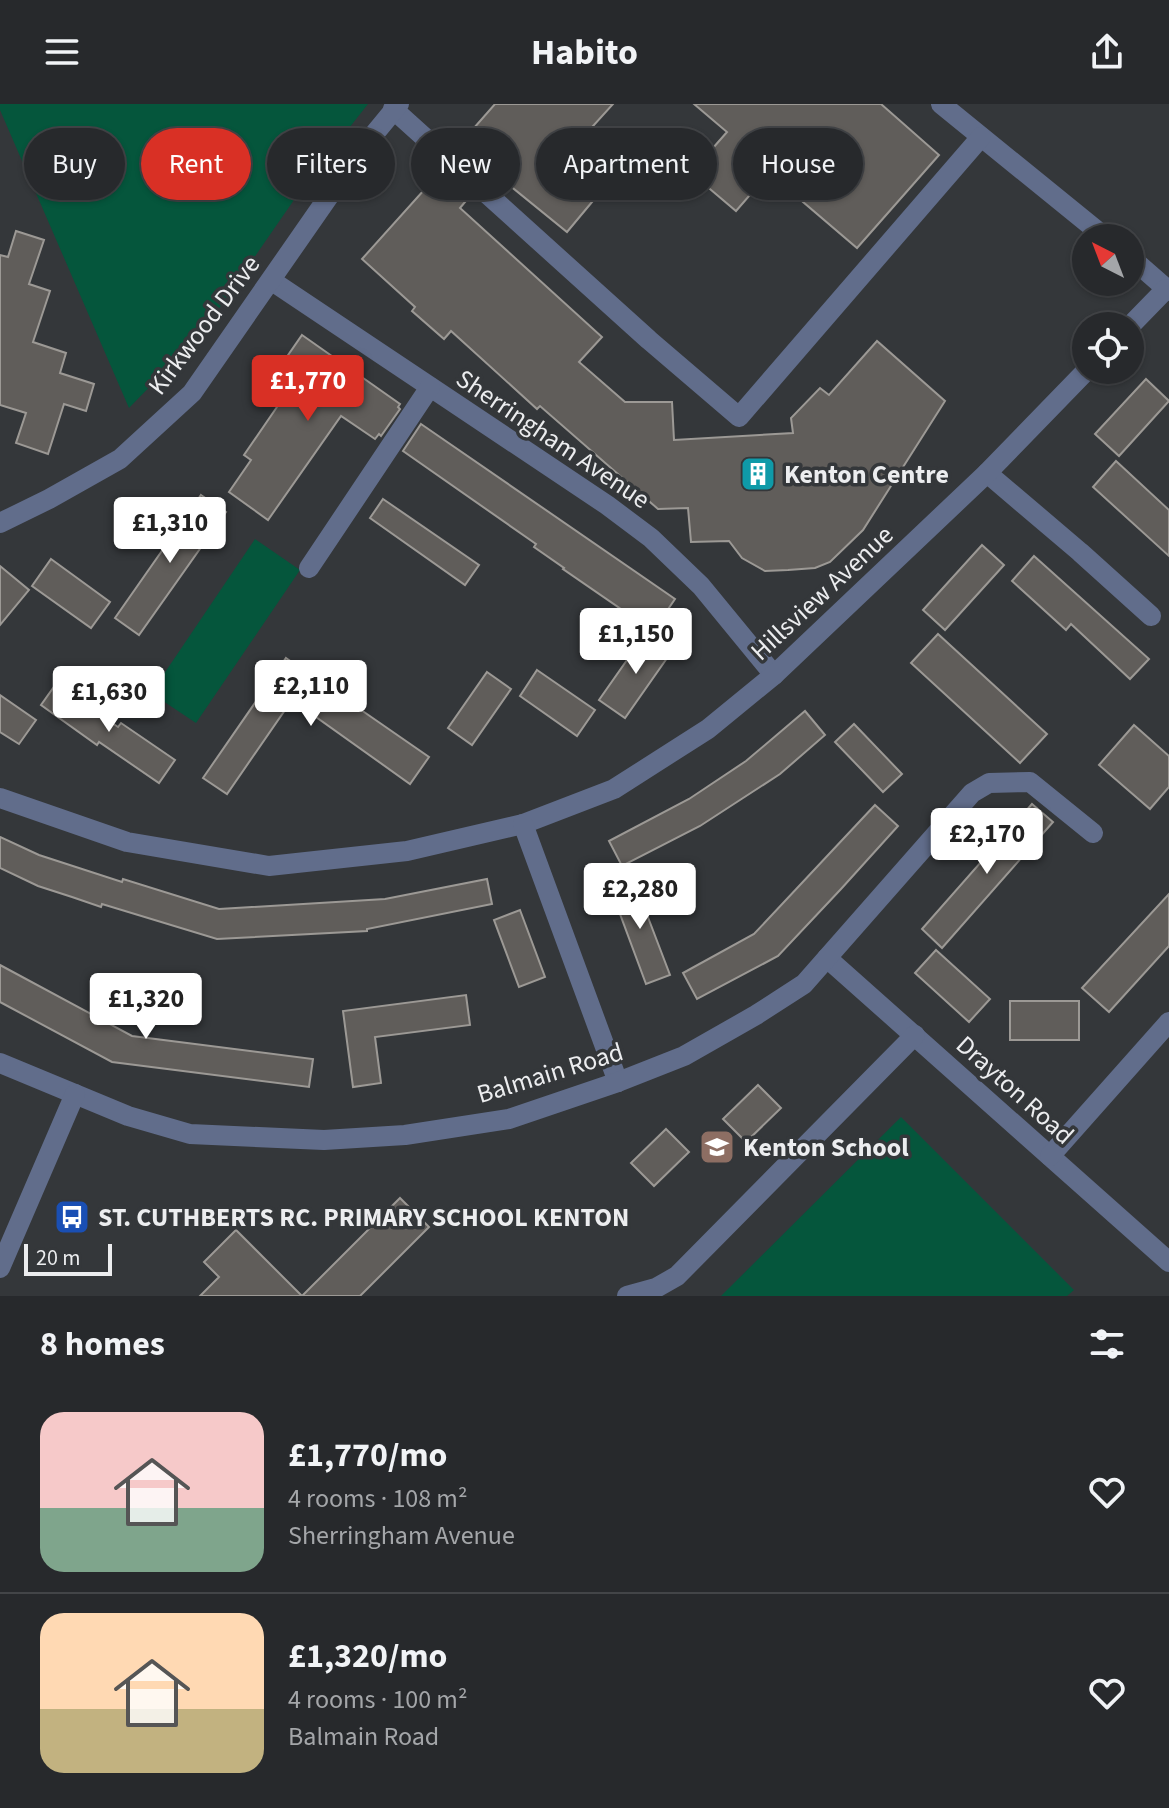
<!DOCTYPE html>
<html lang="en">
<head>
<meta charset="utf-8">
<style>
	:root { --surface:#27292c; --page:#333538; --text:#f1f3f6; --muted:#a4a6a9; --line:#434548; --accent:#d93025 }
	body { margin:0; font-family:"Source Sans 3",sans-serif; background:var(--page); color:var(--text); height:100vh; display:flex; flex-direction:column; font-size:30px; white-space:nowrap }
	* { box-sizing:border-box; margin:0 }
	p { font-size:26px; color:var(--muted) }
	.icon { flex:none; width:44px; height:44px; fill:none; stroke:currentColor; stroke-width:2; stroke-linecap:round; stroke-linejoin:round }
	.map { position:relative; height:1192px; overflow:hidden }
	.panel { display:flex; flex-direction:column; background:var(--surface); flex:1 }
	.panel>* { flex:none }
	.guide { position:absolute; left:24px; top:24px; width:1122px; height:72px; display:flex; gap:16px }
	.needle { width:52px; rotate:318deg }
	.fabs { position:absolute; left:1072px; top:120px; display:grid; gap:16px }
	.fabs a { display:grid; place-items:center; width:72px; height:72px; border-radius:50%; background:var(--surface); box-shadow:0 2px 6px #0004,0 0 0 2px var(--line); font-size:40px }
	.scale { position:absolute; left:24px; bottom:20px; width:88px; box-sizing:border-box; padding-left:8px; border:4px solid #ecedef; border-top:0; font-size:22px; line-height:28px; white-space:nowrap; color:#ecedef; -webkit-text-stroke:6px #34373a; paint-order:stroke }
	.price { position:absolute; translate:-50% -68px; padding:0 18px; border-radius:8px; background:#fff; color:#222; font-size:26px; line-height:52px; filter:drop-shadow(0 2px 4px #0008) }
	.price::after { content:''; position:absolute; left:50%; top:48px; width:24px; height:18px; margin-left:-12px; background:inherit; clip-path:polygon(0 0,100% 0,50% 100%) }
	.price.current { background:var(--accent); color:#fff }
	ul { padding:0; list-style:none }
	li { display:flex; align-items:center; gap:24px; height:200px; padding:0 40px }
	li+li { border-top:2px solid var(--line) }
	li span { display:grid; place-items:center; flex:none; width:224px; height:160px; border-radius:24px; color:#555 }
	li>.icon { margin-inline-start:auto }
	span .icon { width:96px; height:96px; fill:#fffc; stroke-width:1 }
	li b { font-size:34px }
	h2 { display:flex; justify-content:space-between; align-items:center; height:96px; padding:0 40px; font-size:34px }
	.pill { padding:0 28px; border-radius:36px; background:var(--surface); box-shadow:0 2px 6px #0004,0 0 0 2px var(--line); font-size:28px; line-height:72px }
	.pill.current { background:var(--accent); color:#fff }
	header { display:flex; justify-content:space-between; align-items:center; height:104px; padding:0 40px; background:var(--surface); font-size:36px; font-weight:700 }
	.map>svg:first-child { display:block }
	.green { fill:#05563c }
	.building { fill:#605d5a; stroke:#9c9995; stroke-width:2 }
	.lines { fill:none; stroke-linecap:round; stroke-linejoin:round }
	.minor { stroke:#616d8b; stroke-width:20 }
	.labels { text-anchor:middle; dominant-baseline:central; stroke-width:7; stroke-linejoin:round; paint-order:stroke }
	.street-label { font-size:26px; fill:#ecedef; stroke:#34373a }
	.poi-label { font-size:26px; font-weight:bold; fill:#ecedef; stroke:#34373a; text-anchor:start }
</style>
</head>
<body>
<header><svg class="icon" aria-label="menu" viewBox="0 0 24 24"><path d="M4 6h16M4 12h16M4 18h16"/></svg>Habito<svg class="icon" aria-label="share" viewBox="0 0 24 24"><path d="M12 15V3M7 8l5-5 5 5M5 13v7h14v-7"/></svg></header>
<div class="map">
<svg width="1169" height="1192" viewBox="0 0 1169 1192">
	<rect width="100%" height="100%" fill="#34373a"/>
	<g class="green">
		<polygon points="0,0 368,0 305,80 202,229 129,304 0,6"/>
		<polygon points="255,435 300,466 196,619 151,589"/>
		<polygon points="901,1013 1074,1186 1067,1192 721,1192"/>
	</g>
	<g class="building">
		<polygon points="495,0 613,0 564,54 602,86 567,128 493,68 488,73 459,47 463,43 459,41"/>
		<polygon points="694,0 881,0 939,51 857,144 769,69 736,107 691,69 727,28"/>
		<polygon points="442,66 470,92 460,104 602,233 579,258 625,298 672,298 674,336 793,329 791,314 820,284 829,291 877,237 945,297 863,426 830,458 815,464 788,466 765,467 742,454 729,437 691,438 688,404 658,405 540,302 537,305 451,227 444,235 412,207 415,203 362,155"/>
		<polygon points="16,127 44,136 29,180 50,187 33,238 66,249 60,269 94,280 86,307 64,300 48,350 16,339 26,309 0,301 0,151 8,153"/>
		<polygon points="302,231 400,300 398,303 400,305 381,332 379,330 375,335 341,312 268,416 229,388 251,356 244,351 292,281 275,270"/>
		<polygon points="1146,275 1169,297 1119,352 1095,330"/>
		<polygon points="421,320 675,495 653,527 563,465 564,464 534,443 536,440 403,347"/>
		<polygon points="1116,357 1169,406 1169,452 1093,383"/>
		<polygon points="201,391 226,408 139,531 115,514"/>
		<polygon points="383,395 479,461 465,481 370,414"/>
		<polygon points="982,441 1004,461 945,526 923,506"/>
		<polygon points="1034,452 1149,555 1130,575 1071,520 1066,526 1012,477"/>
		<polygon points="51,455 110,498 91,524 32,482"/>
		<polygon points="0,462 29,486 0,521"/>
		<polygon points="646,529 672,547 625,614 599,596"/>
		<polygon points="938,530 1047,630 1020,659 911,559"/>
		<polygon points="286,554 429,653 410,680 292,596 227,690 203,674"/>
		<polygon points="537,566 595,606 577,632 520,592"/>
		<polygon points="487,568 511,585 472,641 448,624"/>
		<polygon points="56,580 118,623 121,619 175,656 159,679 99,638 97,641 41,601"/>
		<polygon points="0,591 36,616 19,640 0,628"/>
		<polygon points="805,607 825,631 780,670 700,722 622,762 609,737 689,695 746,657"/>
		<polygon points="854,620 902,670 883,688 835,638"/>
		<polygon points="1134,621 1169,652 1169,683 1150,705 1099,661"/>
		<polygon points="1032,700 1053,718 942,844 922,825"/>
		<polygon points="875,701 898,722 841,785 778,852 697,895 683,869 754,830"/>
		<polygon points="0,733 39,751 122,778 123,775 219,805 385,795 487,775 492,800 367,825 367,827 217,835 102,800 101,803 72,793 38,782 0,764"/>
		<polygon points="633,774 670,871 646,880 610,783"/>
		<polygon points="1169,790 1169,842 1109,908 1082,884"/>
		<polygon points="520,806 545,873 519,883 494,816"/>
		<polygon points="936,846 990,895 969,918 915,869"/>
		<polygon points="0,861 132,932 313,955 309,983 112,958 0,898"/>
		<polygon points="466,891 470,921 375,933 381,979 353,983 343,907"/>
		<rect x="1010" y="897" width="69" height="39"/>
		<polygon points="758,981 781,1004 746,1038 723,1015"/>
		<polygon points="666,1025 689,1048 654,1082 631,1059"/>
		<polygon points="400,1094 429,1123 360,1192 200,1192 219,1173 204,1158 236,1126 302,1192"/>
	</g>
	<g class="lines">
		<g class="minor">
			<polyline points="941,0 1106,134"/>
			<polyline points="393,5 649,236 739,313 981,33"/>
			<polyline points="1130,153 1169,187"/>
			<polyline points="272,177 607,401 651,434 701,482 774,571"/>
			<polyline points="1130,222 1166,185"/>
			<polyline points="987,369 1080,448 1151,512"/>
			<polyline points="0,419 49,395 120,355 192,289 361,46 399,0"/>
			<polyline points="309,464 430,283"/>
			<polyline points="0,694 127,738 269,762 407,747 523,720 614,685 708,625 774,571 987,369 1087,266"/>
			<polyline points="523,720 618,978"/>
			<polyline points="827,854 1169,1158"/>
			<polyline points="0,959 128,1012 190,1030 324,1036 405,1031 509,1015 618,978 684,952 756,911 804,880 972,689 989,679 1030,678 1093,729"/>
			<polyline points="1050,1052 1169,918"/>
			<polyline points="0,1164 75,990"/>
			<polyline points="627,1192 656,1184 677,1172 915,931"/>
		</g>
	</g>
	<defs>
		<symbol id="building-square" viewBox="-11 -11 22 22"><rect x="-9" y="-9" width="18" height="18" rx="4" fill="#0f9aa8" stroke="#34373a"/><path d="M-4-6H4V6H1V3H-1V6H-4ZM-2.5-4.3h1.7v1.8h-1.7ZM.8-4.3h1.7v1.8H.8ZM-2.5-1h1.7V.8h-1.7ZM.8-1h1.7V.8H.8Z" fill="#fff"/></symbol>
		<symbol id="school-square" viewBox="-11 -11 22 22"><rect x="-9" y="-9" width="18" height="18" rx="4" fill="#8d6e63" stroke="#34373a"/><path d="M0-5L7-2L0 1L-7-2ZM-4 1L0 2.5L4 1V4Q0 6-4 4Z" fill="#fff"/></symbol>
		<symbol id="bus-square" viewBox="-11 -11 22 22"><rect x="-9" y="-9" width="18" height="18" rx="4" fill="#1a4fb4" stroke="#34373a"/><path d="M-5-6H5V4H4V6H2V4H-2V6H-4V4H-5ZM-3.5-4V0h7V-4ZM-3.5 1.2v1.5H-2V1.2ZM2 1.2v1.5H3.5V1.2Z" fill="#fff"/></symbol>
	</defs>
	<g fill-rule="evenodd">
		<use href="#building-square" x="738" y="350" width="40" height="40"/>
		<use href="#school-square" x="697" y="1023" width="40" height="40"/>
		<use href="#bus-square" x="52" y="1093" width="40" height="40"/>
	</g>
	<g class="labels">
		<g class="street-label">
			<text transform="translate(204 221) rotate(-53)">Kirkwood Drive</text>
			<text transform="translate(553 335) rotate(34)">Sherringham Avenue</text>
			<text transform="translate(822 489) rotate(-43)">Hillsview Avenue</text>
			<text transform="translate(550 969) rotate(-17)">Balmain Road</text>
			<text transform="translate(1015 986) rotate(42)">Drayton Road</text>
		</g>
		<g class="poi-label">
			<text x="784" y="370">Kenton Centre</text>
			<text x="743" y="1043">Kenton School</text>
			<text x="98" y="1113">ST. CUTHBERTS RC. PRIMARY SCHOOL KENTON</text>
		</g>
	</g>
</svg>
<div class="fabs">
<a><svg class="needle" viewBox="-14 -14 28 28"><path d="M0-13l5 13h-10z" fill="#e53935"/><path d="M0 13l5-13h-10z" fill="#a4a6a9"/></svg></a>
<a><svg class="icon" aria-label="locate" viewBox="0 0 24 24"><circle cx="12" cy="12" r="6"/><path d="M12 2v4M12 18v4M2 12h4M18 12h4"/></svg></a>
</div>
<div class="scale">20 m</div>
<b class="price current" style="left:308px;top:319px">£1,770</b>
<b class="price" style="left:170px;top:461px">£1,310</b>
<b class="price" style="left:636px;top:572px">£1,150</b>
<b class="price" style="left:311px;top:624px">£2,110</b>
<b class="price" style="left:109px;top:630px">£1,630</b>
<b class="price" style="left:987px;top:772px">£2,170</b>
<b class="price" style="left:640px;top:827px">£2,280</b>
<b class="price" style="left:146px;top:937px">£1,320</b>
<div class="guide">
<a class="pill">Buy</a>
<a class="pill current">Rent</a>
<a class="pill">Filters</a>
<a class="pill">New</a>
<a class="pill">Apartment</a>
<a class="pill">House</a>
</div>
</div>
<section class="panel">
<h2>8 homes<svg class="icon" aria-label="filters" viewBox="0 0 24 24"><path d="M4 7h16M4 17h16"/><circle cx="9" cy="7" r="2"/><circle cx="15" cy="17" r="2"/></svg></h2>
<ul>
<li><span style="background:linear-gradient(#f6c9c9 60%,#7fa58c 0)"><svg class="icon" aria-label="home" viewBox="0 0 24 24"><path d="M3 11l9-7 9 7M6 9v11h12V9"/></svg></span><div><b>£1,770/mo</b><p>4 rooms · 108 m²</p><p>Sherringham Avenue</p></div><svg class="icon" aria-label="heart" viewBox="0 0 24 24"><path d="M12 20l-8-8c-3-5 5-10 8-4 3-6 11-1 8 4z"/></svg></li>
<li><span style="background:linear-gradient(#ffd9b3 60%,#c2b280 0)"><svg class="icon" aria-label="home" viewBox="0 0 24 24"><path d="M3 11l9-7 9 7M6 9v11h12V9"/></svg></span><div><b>£1,320/mo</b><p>4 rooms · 100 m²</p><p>Balmain Road</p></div><svg class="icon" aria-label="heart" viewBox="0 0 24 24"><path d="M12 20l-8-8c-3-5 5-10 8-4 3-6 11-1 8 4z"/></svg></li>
</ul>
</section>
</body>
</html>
